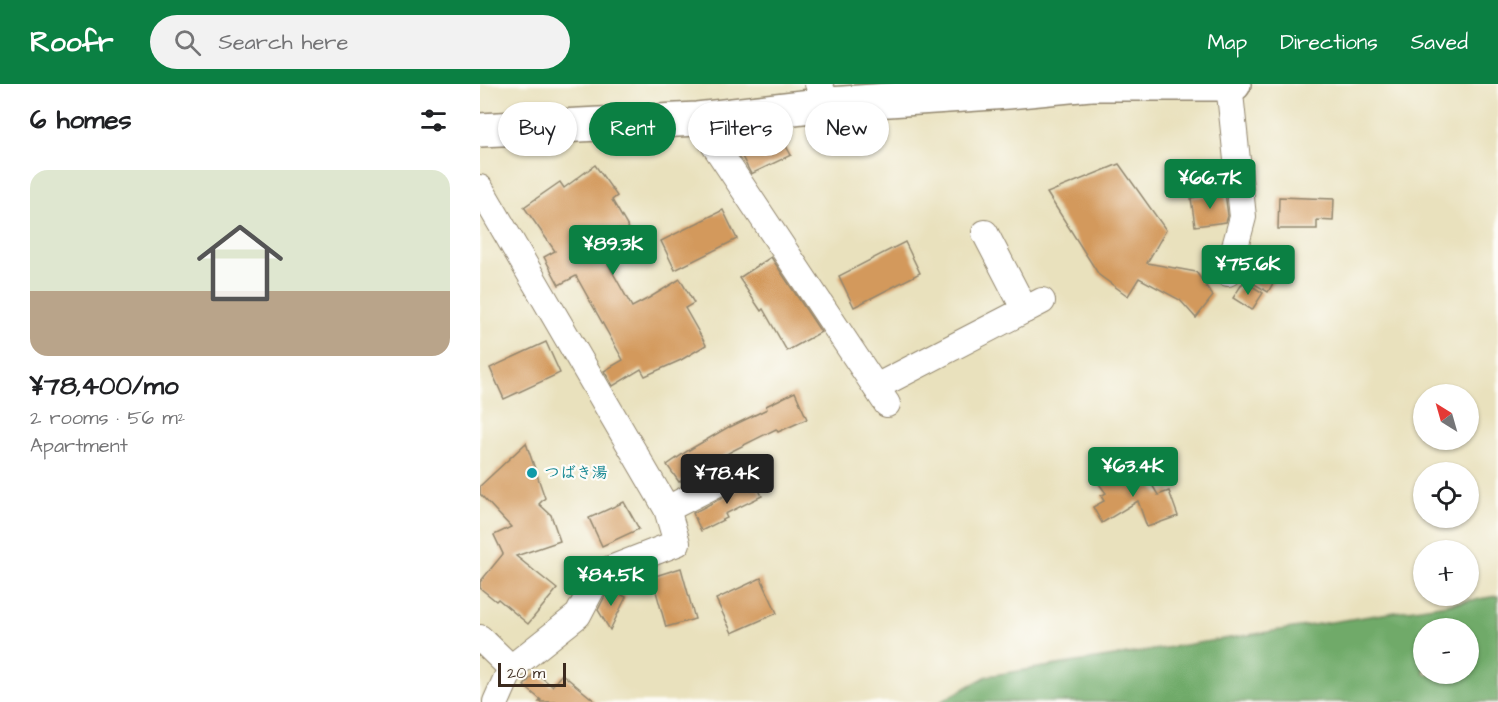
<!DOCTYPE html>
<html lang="en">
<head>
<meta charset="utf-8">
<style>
	:root { --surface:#fff; --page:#f2f2f2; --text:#202124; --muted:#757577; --accent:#0b8043 }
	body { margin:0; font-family:"Architects Daughter","Klee One",sans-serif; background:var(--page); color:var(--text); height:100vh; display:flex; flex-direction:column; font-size:22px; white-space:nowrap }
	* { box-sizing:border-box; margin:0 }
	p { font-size:20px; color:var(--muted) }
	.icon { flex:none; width:33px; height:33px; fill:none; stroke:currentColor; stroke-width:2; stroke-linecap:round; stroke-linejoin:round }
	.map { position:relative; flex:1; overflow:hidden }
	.side { display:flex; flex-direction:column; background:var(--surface); width:480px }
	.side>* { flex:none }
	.top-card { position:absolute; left:18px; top:18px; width:570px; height:54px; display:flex; gap:12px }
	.needle { width:39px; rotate:323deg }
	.controls { position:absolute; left:933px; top:300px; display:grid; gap:12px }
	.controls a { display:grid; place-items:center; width:66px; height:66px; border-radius:50%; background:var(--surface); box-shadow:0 2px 4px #0004; font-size:30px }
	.scale { position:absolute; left:18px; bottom:15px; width:68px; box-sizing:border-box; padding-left:6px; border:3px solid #3b2a1e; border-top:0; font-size:16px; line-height:21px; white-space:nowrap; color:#3b2a1e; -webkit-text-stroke:4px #fdfcf7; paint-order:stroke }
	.price { position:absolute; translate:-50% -51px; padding:0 14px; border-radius:6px; background:var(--accent); color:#fff; font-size:20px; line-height:39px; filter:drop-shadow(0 2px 3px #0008) }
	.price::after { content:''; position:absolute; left:50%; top:36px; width:18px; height:14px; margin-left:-9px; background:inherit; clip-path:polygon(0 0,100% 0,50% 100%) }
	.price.selected { background:#222; color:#fff }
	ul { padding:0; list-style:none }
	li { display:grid; align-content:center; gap:12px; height:318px; padding:0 30px }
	li span { display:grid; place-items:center; height:186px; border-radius:18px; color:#555 }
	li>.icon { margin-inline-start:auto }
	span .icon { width:108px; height:108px; fill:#fffc; stroke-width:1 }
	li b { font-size:26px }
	h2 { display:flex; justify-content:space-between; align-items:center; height:72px; padding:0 30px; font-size:26px }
	.pill { padding:0 21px; border-radius:27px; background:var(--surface); box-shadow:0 2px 4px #0004; font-size:21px; line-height:54px }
	.pill.selected { background:var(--accent); color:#fff }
	header { display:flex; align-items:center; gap:36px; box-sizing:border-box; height:84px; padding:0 30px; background:var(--accent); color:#fff }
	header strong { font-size:28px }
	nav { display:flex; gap:33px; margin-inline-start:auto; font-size:21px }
	.search { width:420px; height:54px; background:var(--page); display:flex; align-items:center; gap:15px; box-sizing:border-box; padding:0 21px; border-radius:33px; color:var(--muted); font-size:22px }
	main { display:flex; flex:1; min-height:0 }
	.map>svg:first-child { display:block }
	.forest { fill:#6faa69; stroke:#556a44; stroke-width:1.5; fill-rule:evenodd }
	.building { fill:#d3995c }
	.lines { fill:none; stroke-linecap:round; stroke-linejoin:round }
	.minor-casing { stroke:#92866e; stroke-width:28 }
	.primary-casing { stroke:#92866e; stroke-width:36 }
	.minor { stroke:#fff; stroke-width:26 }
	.primary { stroke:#fff; stroke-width:33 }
	.culture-dot { fill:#0f9aa8; stroke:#fdfcf7; stroke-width:2 }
	.labels { text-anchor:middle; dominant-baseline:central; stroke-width:4.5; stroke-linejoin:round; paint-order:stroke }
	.culture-label { font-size:16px; font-weight:bold; fill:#0d838f; stroke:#fdfcf7; text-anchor:start }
</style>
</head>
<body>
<header>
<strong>Roofr</strong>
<div class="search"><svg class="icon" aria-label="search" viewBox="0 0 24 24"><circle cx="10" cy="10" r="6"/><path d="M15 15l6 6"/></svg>Search here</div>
<nav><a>Map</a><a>Directions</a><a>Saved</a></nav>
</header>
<main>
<section class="side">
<h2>6 homes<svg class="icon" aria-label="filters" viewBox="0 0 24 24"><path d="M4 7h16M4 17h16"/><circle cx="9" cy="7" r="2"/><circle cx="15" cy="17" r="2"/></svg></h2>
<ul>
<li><span style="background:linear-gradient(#dfe7d0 65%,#b9a48a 0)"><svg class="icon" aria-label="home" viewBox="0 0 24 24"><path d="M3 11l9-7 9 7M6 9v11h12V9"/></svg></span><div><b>¥78,400/mo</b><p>2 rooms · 56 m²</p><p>Apartment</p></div></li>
</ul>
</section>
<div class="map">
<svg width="1018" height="618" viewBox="0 0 1018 618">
	<rect width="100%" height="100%" fill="#fdfcf7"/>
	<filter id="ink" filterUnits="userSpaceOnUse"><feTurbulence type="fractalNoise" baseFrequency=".0167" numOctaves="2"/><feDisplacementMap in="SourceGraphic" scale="12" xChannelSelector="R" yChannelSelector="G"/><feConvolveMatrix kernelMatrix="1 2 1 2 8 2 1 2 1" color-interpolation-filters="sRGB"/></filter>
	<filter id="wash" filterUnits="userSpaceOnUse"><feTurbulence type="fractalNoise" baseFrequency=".008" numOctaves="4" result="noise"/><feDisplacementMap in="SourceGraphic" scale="24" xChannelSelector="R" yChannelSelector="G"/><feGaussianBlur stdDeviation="1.35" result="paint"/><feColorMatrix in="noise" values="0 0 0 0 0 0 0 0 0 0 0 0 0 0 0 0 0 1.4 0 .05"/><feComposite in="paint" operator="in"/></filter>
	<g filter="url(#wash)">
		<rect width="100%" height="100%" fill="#e9e1bd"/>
		<path class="forest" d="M1018,512V618H460L507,592ZM944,544H988V590H944Z"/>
		<g id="blocks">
			<g class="building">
				<polygon points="296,45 311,71 271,90 256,61 290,46"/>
				<polygon points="639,80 686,146 667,179 716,188 733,212 716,234 700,216 659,194 648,212 619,191 567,109"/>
				<polygon points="115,81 137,112 132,116 159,162 128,180 152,223 169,214 200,195 214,219 205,224 226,261 201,276 165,292 161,285 133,302 124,287 143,276 96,192 79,201 64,173 75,167 44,123 80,98 84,104"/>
				<polygon points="745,109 748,132 746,138 715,142 711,114"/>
				<polygon points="799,113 854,115 853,137 837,136 837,145 798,145"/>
				<polygon points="243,126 257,155 195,186 181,157"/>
				<polygon points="425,158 440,189 374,223 359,192"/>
				<polygon points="291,173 341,248 307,267 283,225 281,227 259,194"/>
				<polygon points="779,182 797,192 788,208 771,198"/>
				<polygon points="764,197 783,209 772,226 753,214"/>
				<polygon points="66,258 80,289 24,315 10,284"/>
				<polygon points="315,308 327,335 298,348 296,345 252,367 199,398 187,381 209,366 250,342 250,343 287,325 286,322"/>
				<polygon points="46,359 65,414 59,420 71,431 80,457 36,472 77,505 48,540 18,515 16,517 0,504 0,498 23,470 14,451 31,443 0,410 0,402"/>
				<polygon points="629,380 643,399 664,387 678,411 689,407 698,432 667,443 658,417 622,439 613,423 624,417 621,412 626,409 613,392"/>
				<polygon points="273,394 282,412 245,430 247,434 221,447 213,429 261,404 267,397"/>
				<polygon points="144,418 159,445 122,462 109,434"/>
				<polygon points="201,484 215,535 186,543 172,493"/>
				<polygon points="281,494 297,529 252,549 236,515"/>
				<polygon points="129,504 146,513 130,546 118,526"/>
				<polygon points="55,588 72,602 82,590 116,618 59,618 61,616 44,602"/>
			</g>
		</g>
	</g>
	<g filter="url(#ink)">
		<use href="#blocks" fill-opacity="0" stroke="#92866e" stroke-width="1.5"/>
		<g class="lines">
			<defs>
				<g id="minor">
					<polyline points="338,0 349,20"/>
					<polyline points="217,35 407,320"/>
					<polyline points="0,104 187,425 197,459 120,489 98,531 31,584 16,618"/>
					<polyline points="505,149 545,226"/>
					<polyline points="748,189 763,133 749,0"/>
					<polyline points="396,303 562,217"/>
					<polyline points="187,425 254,391"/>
					<polyline points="0,554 31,584"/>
				</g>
				<g id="primary">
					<polyline points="613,0 754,0"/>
					<polyline points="0,46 217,35 349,20 528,8 610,0"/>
				</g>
			</defs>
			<use href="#minor" class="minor-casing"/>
			<use href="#primary" class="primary-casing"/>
			<use href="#minor" class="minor"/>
			<use href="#primary" class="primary"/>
		</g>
	</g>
	<circle class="culture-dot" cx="52" cy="389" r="6"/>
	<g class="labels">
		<g class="culture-label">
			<text x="64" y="389">つばき湯</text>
		</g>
	</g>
</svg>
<div class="controls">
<a><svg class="needle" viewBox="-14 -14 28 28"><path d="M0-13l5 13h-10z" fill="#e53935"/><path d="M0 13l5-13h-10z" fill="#757577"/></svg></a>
<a><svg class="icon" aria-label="locate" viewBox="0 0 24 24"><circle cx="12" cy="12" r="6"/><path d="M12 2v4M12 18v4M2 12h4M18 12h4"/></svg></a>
<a>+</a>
<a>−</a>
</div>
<div class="scale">20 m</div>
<b class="price" style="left:730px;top:126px">¥66.7K</b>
<b class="price" style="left:133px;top:192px">¥89.3K</b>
<b class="price" style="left:768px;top:212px">¥75.6K</b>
<b class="price" style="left:653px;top:414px">¥63.4K</b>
<b class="price selected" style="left:247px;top:421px">¥78.4K</b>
<b class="price" style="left:131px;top:523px">¥84.5K</b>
<div class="top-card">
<a class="pill">Buy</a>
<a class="pill selected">Rent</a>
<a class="pill">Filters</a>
<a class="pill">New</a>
</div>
</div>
</main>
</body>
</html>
